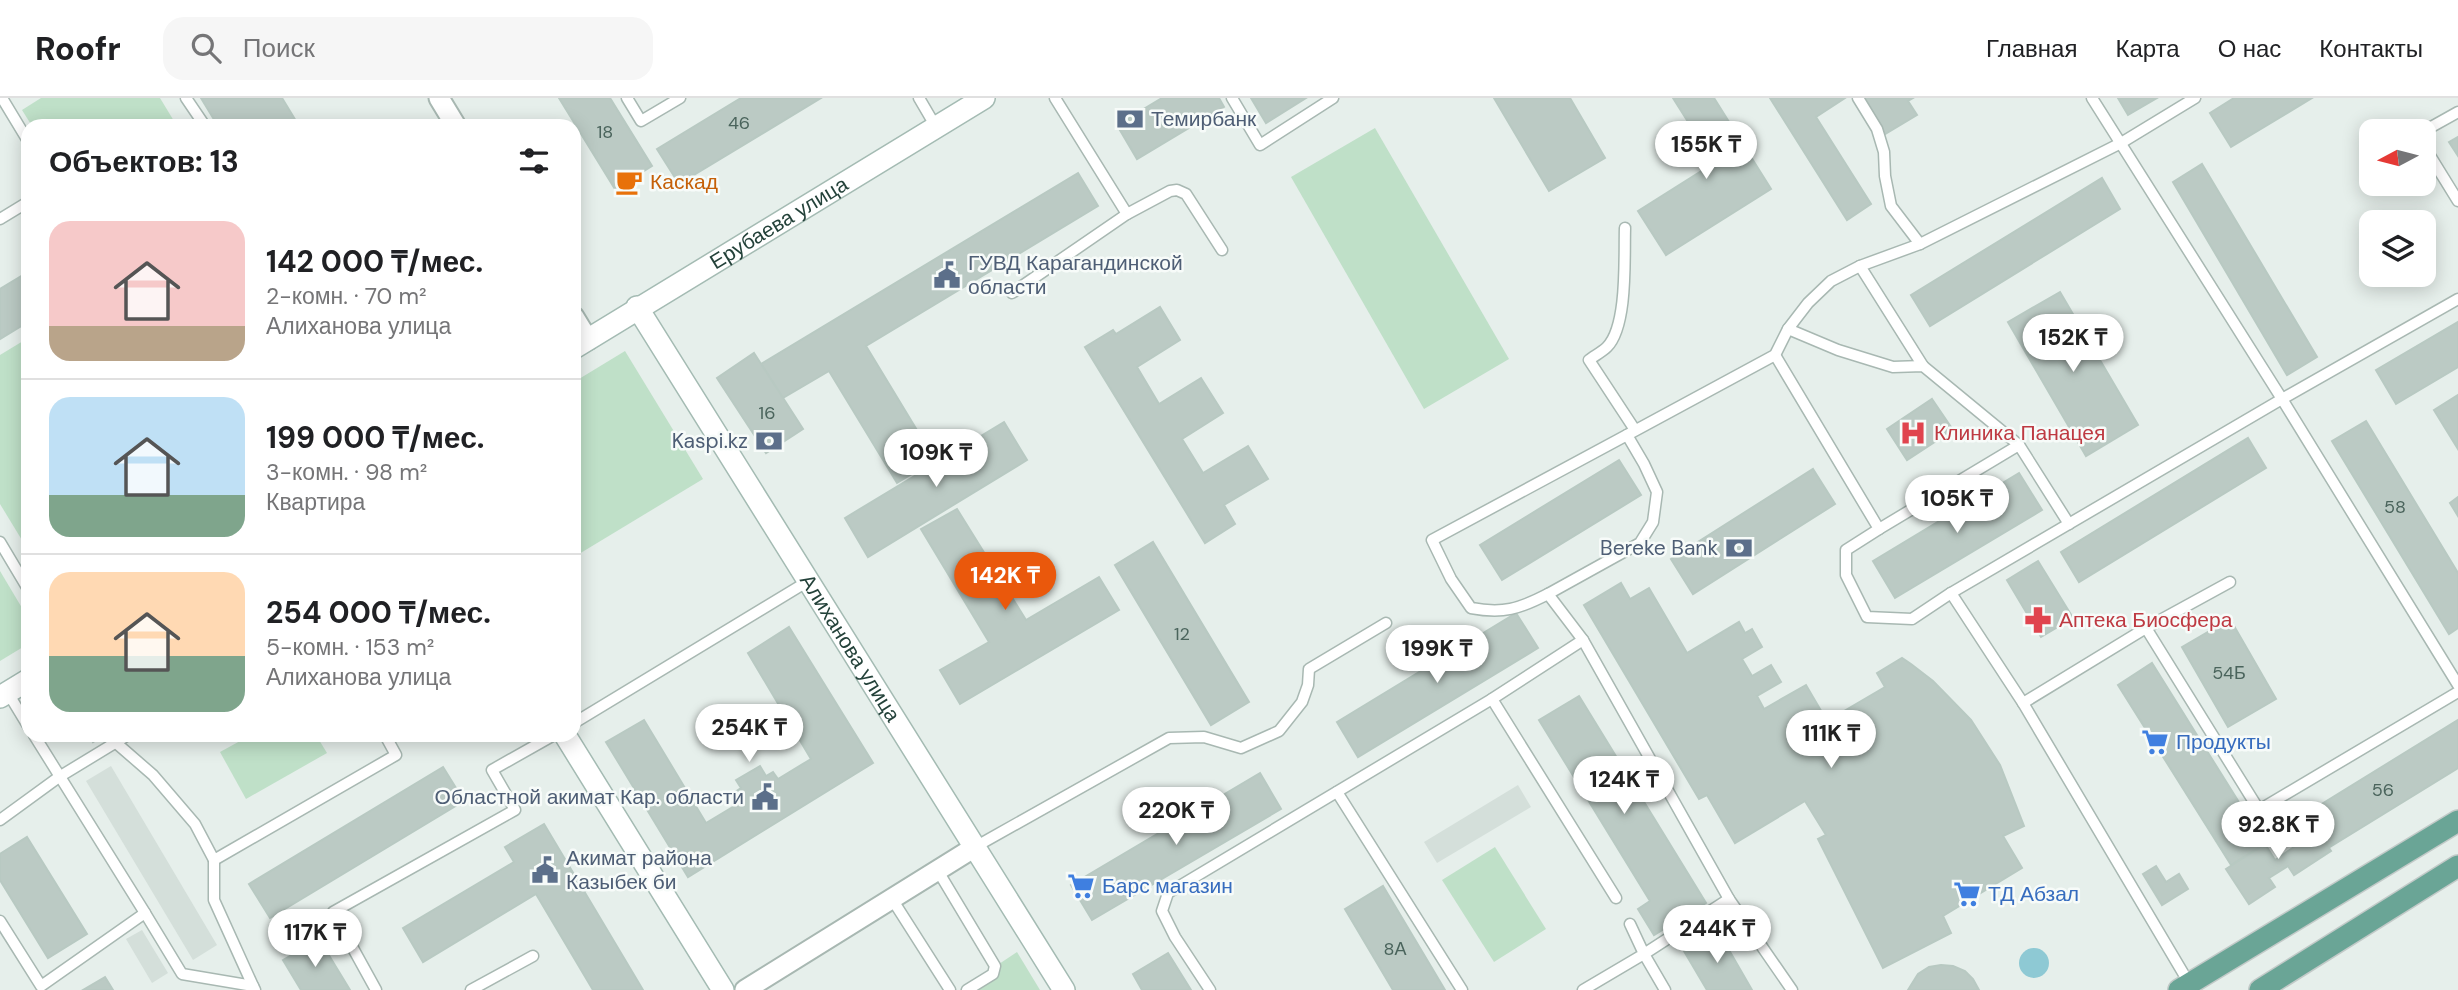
<!DOCTYPE html>
<html lang="ru">
<head>
<meta charset="utf-8">
<style>
	:root { --surface:#fff; --page:#f6f6f6; --text:#202124; --muted:#757577; --line:#e0e0e0; --accent:#ea580c }
	body { margin:0; font-family:"DM Sans",sans-serif; background:var(--page); color:var(--text); height:100vh; display:flex; flex-direction:column; font-size:26px; white-space:nowrap }
	* { box-sizing:border-box; margin:0 }
	p { font-size:23px; color:var(--muted) }
	.icon { flex:none; width:38px; height:38px; fill:none; stroke:currentColor; stroke-width:2; stroke-linecap:round; stroke-linejoin:round }
	.map { position:relative; flex:1; overflow:hidden }
	.sheet { position:absolute; left:21px; top:21px; width:560px; height:623px; display:flex; flex-direction:column; background:var(--surface); border-radius:21px; box-shadow:0 4px 18px #0003 }
	.sheet>* { flex:none }
	.needle { width:46px; rotate:263deg }
	.controls { position:absolute; left:2359px; top:21px; display:grid; gap:14px }
	.controls a { display:grid; place-items:center; width:77px; height:77px; border-radius:14px; background:var(--surface); box-shadow:0 4px 18px #0003; font-size:35px }
	.price { position:absolute; translate:-50% -60px; padding:0 16px; border-radius:24px; background:#fff; color:#222; font-size:23px; line-height:46px; filter:drop-shadow(0 2px 4px #0008) }
	.price::after { content:''; position:absolute; left:50%; top:42px; width:21px; height:16px; margin-left:-10px; background:inherit; clip-path:polygon(0 0,100% 0,50% 100%) }
	.price.active { background:var(--accent); color:#fff }
	ul { padding:0; list-style:none }
	li { display:flex; align-items:center; gap:21px; height:175px; padding:0 28px }
	li+li { border-top:2px solid var(--line) }
	li span { display:grid; place-items:center; flex:none; width:196px; height:140px; border-radius:21px; color:#555 }
	li>.icon { margin-inline-start:auto }
	span .icon { width:84px; height:84px; fill:#fffc; stroke-width:1 }
	li b { font-size:30px }
	h2 { display:flex; justify-content:space-between; align-items:center; height:84px; padding:0 28px; font-size:30px }
	header { display:flex; align-items:center; gap:42px; box-sizing:border-box; height:98px; padding:0 35px; background:var(--surface); border-bottom:2px solid var(--line) }
	header strong { font-size:33px }
	nav { display:flex; gap:38px; margin-inline-start:auto; font-size:24px }
	.search { width:490px; height:63px; background:var(--page); display:flex; align-items:center; gap:18px; box-sizing:border-box; padding:0 24px; border-radius:21px; color:var(--muted); font-size:26px }
	.map>svg:first-child { display:block }
	.built { fill:#d4dfda }
	.green { fill:#bfe0c8 }
	.water { fill:#8ec9d4 }
	.building { fill:#bbcac4; stroke:#b8c9c2; stroke-width:2 }
	.lines { fill:none; stroke-linecap:round; stroke-linejoin:round }
	.lane-casing { stroke:#a8b8b2; stroke-width:13 }
	.street-casing { stroke:#a8b8b2; stroke-width:23 }
	.secondary-casing { stroke:#a4bbb3; stroke-width:24 }
	.primary-casing { stroke:#c2cac8; stroke-width:24 }
	.lane { stroke:#fff; stroke-width:10 }
	.street { stroke:#fff; stroke-width:19 }
	.secondary { stroke:#fff; stroke-width:21 }
	.primary { stroke:#6aa596; stroke-width:21 }
	.labels { text-anchor:middle; dominant-baseline:central; stroke-width:5; stroke-linejoin:round; paint-order:stroke }
	.number-label { font-size:18px; fill:#4a645c }
	.service-label { font-size:21px; fill:#4e5e75; stroke:#f7fbf9; text-anchor:start }
	.food-label { font-size:21px; fill:#c56008; stroke:#f7fbf9; text-anchor:start }
	.street-label { font-size:21px; fill:#24423a; stroke:#f7fbf9 }
	.health-label { font-size:21px; fill:#be3a42; stroke:#f7fbf9; text-anchor:start }
	.shop-label { font-size:21px; fill:#366cbe; stroke:#f7fbf9; text-anchor:start }
</style>
</head>
<body>
<header>
<strong>Roofr</strong>
<div class="search"><svg class="icon" aria-label="search" viewBox="0 0 24 24"><circle cx="10" cy="10" r="6"/><path d="M15 15l6 6"/></svg>Поиск</div>
<nav><a>Главная</a><a>Карта</a><a>О нас</a><a>Контакты</a></nav>
</header>
<div class="map">
<svg width="2458" height="892" viewBox="0 0 2458 892">
	<rect width="100%" height="100%" fill="#e6efeb"/>
	<g class="built">
		<polygon points="111,668 217,847 193,862 86,683"/>
		<polygon points="1518,687 1531,709 1437,765 1424,744"/>
		<polygon points="142,832 168,875 152,885 126,841"/>
	</g>
	<g class="green">
		<polygon points="41,0 160,0 177,28 32,28 22,12"/>
		<polygon points="1375,30 1509,261 1424,311 1291,79"/>
		<polygon points="28,240 28,452 0,406 0,257"/>
		<polygon points="625,253 703,381 574,459 574,284"/>
		<polygon points="0,473 28,520 28,546 0,563"/>
		<polygon points="251,637 316,637 327,655 246,701 220,654"/>
		<polygon points="1495,749 1546,831 1494,864 1442,782"/>
		<polygon points="1017,854 1040,892 960,892"/>
	</g>
	<circle class="water" cx="2034" cy="865" r="15"/>
	<g class="building">
		<polygon points="201,0 282,0 299,28 218,28"/>
		<polygon points="559,0 610,0 652,68 615,91"/>
		<polygon points="741,0 821,0 679,86 657,51"/>
		<polygon points="1162,0 1219,0 1224,9 1137,61 1117,27"/>
		<polygon points="1251,0 1306,0 1266,25"/>
		<polygon points="1494,0 1570,0 1605,60 1549,93"/>
		<polygon points="1673,0 1714,0 1771,91 1666,157 1638,113 1714,65"/>
		<polygon points="1770,0 1845,0 1816,19 1871,106 1847,122"/>
		<polygon points="1865,0 1913,0 1908,3 1917,17 1885,36"/>
		<polygon points="2118,0 2157,0 2128,17"/>
		<polygon points="2234,0 2312,0 2231,49 2210,15"/>
		<polygon points="2458,39 2458,58 2449,44"/>
		<polygon points="2202,66 2317,259 2287,277 2173,84"/>
		<polygon points="1078,75 1098,108 866,248 935,362 897,385 829,273 783,300 761,266"/>
		<polygon points="2102,80 2120,111 1930,228 1911,197"/>
		<polygon points="28,174 28,224 0,241 0,191"/>
		<polygon points="2060,194 2138,327 2086,358 2008,224"/>
		<polygon points="1160,209 1180,242 1137,269 1159,306 1201,280 1223,315 1182,341 1203,375 1248,348 1268,381 1224,407 1235,426 1205,445 1085,249 1113,232 1116,236"/>
		<polygon points="2458,224 2458,269 2396,306 2376,272"/>
		<polygon points="754,255 803,331 766,355 717,280"/>
		<polygon points="2458,297 2458,351 2434,312"/>
		<polygon points="1932,301 1953,332 1907,362 1887,331"/>
		<polygon points="2366,323 2458,475 2458,530 2449,536 2332,343"/>
		<polygon points="1004,324 1027,362 868,459 845,420"/>
		<polygon points="2248,340 2266,370 2079,484 2061,454"/>
		<polygon points="1619,362 1641,397 1502,482 1480,447"/>
		<polygon points="1813,371 1835,406 1693,496 1671,461"/>
		<polygon points="2019,375 2042,412 1895,500 1873,463"/>
		<polygon points="2458,399 2458,418 2450,405"/>
		<polygon points="957,411 1026,522 1099,479 1119,512 960,606 940,572 989,544 921,431"/>
		<polygon points="1153,444 1249,604 1211,627 1115,467"/>
		<polygon points="2038,463 2073,520 2041,539 2007,482"/>
		<polygon points="1621,485 1630,501 1649,490 1687,555 1739,524 1745,535 1752,531 1762,549 1742,561 1752,578 1771,567 1781,584 1757,598 1764,611 1806,587 1827,623 1885,589 1877,575 1902,560 1911,566 1933,583 1971,622 2000,667 2024,728 2003,738 2022,770 1943,818 1951,835 1883,870 1818,741 1826,737 1805,703 1735,745 1707,697 1699,701 1584,507"/>
		<polygon points="1516,515 1538,550 1358,659 1337,624"/>
		<polygon points="2230,521 2276,601 2228,629 2182,549"/>
		<polygon points="789,529 873,665 688,779 606,644 644,622 706,725 741,704 735,694 741,690 736,682 760,668 766,678 773,674 778,681 811,661 748,555"/>
		<polygon points="2152,565 2265,746 2231,767 2118,587"/>
		<polygon points="1579,598 1706,805 1654,837 1638,811 1650,803 1539,622"/>
		<polygon points="2458,622 2458,670 2328,750 2307,715"/>
		<polygon points="89,637 104,637 93,644"/>
		<polygon points="443,669 464,703 270,820 249,786"/>
		<polygon points="1260,675 1281,711 1092,822 1071,787"/>
		<polygon points="2308,719 2331,753 2294,777 2288,768 2269,780 2275,789 2249,806 2226,771 2265,746 2275,762 2294,749 2284,734"/>
		<polygon points="544,726 643,892 593,892 536,796 423,864 403,830 514,764 505,749"/>
		<polygon points="27,739 87,836 48,860 0,782 0,756"/>
		<polygon points="2156,768 2166,784 2179,776 2188,791 2162,807 2143,776"/>
		<polygon points="1383,788 1445,892 1393,892 1345,811"/>
		<polygon points="1718,833 1752,892 1707,892 1684,853"/>
		<polygon points="319,841 350,892 301,892 283,862"/>
		<polygon points="1168,855 1191,892 1142,892 1133,876"/>
		<polygon points="1941,867 1953,868 1965,873 1973,881 1979,892 1908,892 1918,876 1929,869"/>
		<polygon points="105,879 113,892 83,892"/>
	</g>
	<g class="lines">
		<defs>
			<g id="lane">
				<polyline points="2,0 28,43"/>
				<polyline points="186,0 205,28"/>
				<polyline points="627,0 641,23 680,0"/>
				<polyline points="919,0 936,29"/>
				<polyline points="1232,0 1260,47 1333,0"/>
				<polyline points="1858,0 1877,31 1884,54 1885,78 1891,108 1920,146"/>
				<polyline points="2092,0 2282,301 2458,587"/>
				<polyline points="2424,33 2458,14"/>
				<polyline points="2424,48 2458,103"/>
				<polyline points="1127,116 1170,93 1177,92 1186,96 1222,152"/>
				<polyline points="0,121 28,104"/>
				<path d="M1625,130C1624,159 1628,228 1607,249C1602,254 1594,258 1589,262L1635,332"/>
				<polyline points="1860,168 1923,268"/>
				<polyline points="1012,195 1127,116 1055,0"/>
				<polyline points="1788,231 1838,252 1893,269 1923,268 2019,347"/>
				<polyline points="1775,257 1879,431 1846,452 1846,477 1867,519 1912,521 1951,495 2282,301 2458,201"/>
				<path d="M1627,337L1432,442L1451,481L1471,510C1503,516 1519,511 1548,496L1583,542L1729,801L1792,892"/>
				<polyline points="1879,431 2019,347 2069,426"/>
				<polyline points="0,444 28,491"/>
				<polyline points="1951,495 2023,605 2189,885"/>
				<polyline points="1548,496 1640,445 1653,424 1657,394 1644,366 1627,337 1775,257 1788,231 1808,205 1831,183 1860,168 1920,146 2121,45 2195,0"/>
				<polyline points="2146,530 2230,484"/>
				<polyline points="8,595 28,628"/>
				<polyline points="1492,601 1616,800"/>
				<polyline points="2023,605 2146,530 2259,712 2458,594"/>
				<polyline points="574,625 810,482"/>
				<polyline points="115,644 153,677 195,726 214,762 396,657 385,637"/>
				<polyline points="1337,694 1462,892"/>
				<polyline points="0,722 59,679 128,637"/>
				<polyline points="975,749 1169,640 1204,639 1241,650 1279,633 1302,604 1308,587 1309,571 1386,525"/>
				<polyline points="214,762 214,802 253,888"/>
				<polyline points="938,773 995,868 993,876 967,892"/>
				<polyline points="892,801 950,892"/>
				<polyline points="145,815 182,876 253,888 255,892"/>
				<polyline points="0,823 41,888 145,815 34,637"/>
				<polyline points="376,892 333,814 515,712 492,672 554,637"/>
				<polyline points="471,892 533,858"/>
				<polyline points="1210,892 1175,839 1162,813 1168,795 1492,601 1583,542"/>
				<polyline points="1583,892 1644,856 1630,826"/>
				<polyline points="1665,892 1644,856 1729,801"/>
			</g>
			<g id="street">
				<polyline points="439,0 456,28"/>
				<polyline points="574,219 588,242"/>
				<polyline points="745,892 975,749"/>
			</g>
			<g id="secondary">
				<path id="s1" d="M637,209L1064,892"/>
				<path id="s2" d="M574,250L984,0"/>
				<polyline points="0,599 28,582"/>
				<polyline points="565,637 723,892"/>
			</g>
			<g id="primary">
				<polyline points="2179,892 2458,723"/>
				<polyline points="2260,892 2458,768"/>
			</g>
		</defs>
		<use href="#lane" class="lane-casing"/>
		<use href="#street" class="street-casing"/>
		<use href="#secondary" class="secondary-casing"/>
		<use href="#primary" class="primary-casing"/>
		<use href="#lane" class="lane"/>
		<use href="#street" class="street"/>
		<use href="#secondary" class="secondary"/>
		<use href="#primary" class="primary"/>
	</g>
	<defs>
		<symbol id="bank-bare" viewBox="-9 -9 18 18"><path d="M-6-4H6V4H-6ZM0-2.3a2.3 2.3 0 1 0 0 4.6a2.3 2.3 0 1 0 0-4.6Z" fill="#5c6f8a" stroke="#f7fbf9" stroke-width="2.5" paint-order="stroke"/></symbol>
		<symbol id="cafe-bare" viewBox="-9 -9 18 18"><path d="M-5.5-4.5H6V0H3Q3 3.5 0 3.5H-2.5Q-5.5 3.5-5.5 0ZM3-3.2v2h1.7v-2ZM-6 4.5H4V6H-6Z" fill="#e8710a" stroke="#f7fbf9" stroke-width="2.5" paint-order="stroke"/></symbol>
		<symbol id="civic-bare" viewBox="-9 -9 18 18"><path d="M-.6-6.5H3V-4.5H.6V-3L4-1V1h2V6H-6V1h2V-1L-.6-3ZM-1.2 2.5V6h2.4V2.5Z" fill="#5c6f8a" stroke="#f7fbf9" stroke-width="2.5" paint-order="stroke"/></symbol>
		<symbol id="hospital-bare" viewBox="-9 -9 18 18"><path d="M-5-5h3v3.5h4V-5h3V5h-3V1.5h-4V5h-3Z" fill="#e0444e" stroke="#f7fbf9" stroke-width="2.5" paint-order="stroke"/></symbol>
		<symbol id="pharmacy-bare" viewBox="-9 -9 18 18"><path d="M-2-6h4v4h4v4h-4v4h-4v-4h-4v-4h4Z" fill="#e0444e" stroke="#f7fbf9" stroke-width="2.5" paint-order="stroke"/></symbol>
		<symbol id="supermarket-bare" viewBox="-9 -9 18 18"><path d="M-6-5.5h2.5l.6 2H6L4.5 2H-2.5L-4.4-4H-6ZM-1.5 3.2a1.3 1.3 0 1 0 .1 0ZM3 3.2a1.3 1.3 0 1 0 .1 0Z" fill="#3f7fe0" stroke="#f7fbf9" stroke-width="2.5" paint-order="stroke"/></symbol>
	</defs>
	<g fill-rule="evenodd">
		<use href="#bank-bare" x="1111" y="2" width="38" height="38"/>
		<use href="#cafe-bare" x="610" y="65" width="38" height="38"/>
		<use href="#civic-bare" x="928" y="158" width="38" height="38"/>
		<use href="#hospital-bare" x="1894" y="316" width="38" height="38"/>
		<use href="#bank-bare" x="750" y="324" width="38" height="38"/>
		<use href="#bank-bare" x="1720" y="431" width="38" height="38"/>
		<use href="#pharmacy-bare" x="2019" y="503" width="38" height="38"/>
		<use href="#supermarket-bare" x="2136" y="625" width="38" height="38"/>
		<use href="#civic-bare" x="746" y="680" width="38" height="38"/>
		<use href="#civic-bare" x="526" y="753" width="38" height="38"/>
		<use href="#supermarket-bare" x="1062" y="769" width="38" height="38"/>
		<use href="#supermarket-bare" x="1948" y="777" width="38" height="38"/>
	</g>
	<g class="labels">
		<g class="number-label">
			<text x="739" y="25">46</text>
			<text x="605" y="34">18</text>
			<text x="767" y="315">16</text>
			<text x="2395" y="409">58</text>
			<text x="1182" y="536">12</text>
			<text x="2229" y="575">54Б</text>
			<text x="2383" y="692">56</text>
			<text x="1395" y="851">8А</text>
		</g>
		<g class="service-label">
			<text x="1151" y="21">Темирбанк</text>
			<text x="968" y="165">ГУВД Карагандинской<tspan x="968" dy="24">области</tspan></text>
			<text x="748" y="343" text-anchor="end">Kaspi.kz</text>
			<text x="1718" y="450" text-anchor="end">Bereke Bank</text>
			<text x="744" y="699" text-anchor="end">Областной акимат Кар. области</text>
			<text x="566" y="760">Акимат района<tspan x="566" dy="24">Казыбек би</tspan></text>
		</g>
		<g class="food-label">
			<text x="650" y="84">Каскад</text>
		</g>
		<g class="street-label">
			<text stroke="none"><textPath href="#s2" startOffset="240">Ерубаева улица</textPath></text>
			<text stroke="none"><textPath href="#s1" startOffset="402">Алиханова улица</textPath></text>
		</g>
		<g class="health-label">
			<text x="1934" y="335">Клиника Панацея</text>
			<text x="2059" y="522">Аптека Биосфера</text>
		</g>
		<g class="shop-label">
			<text x="2176" y="644">Продукты</text>
			<text x="1102" y="788">Барс магазин</text>
			<text x="1988" y="796">ТД Абзал</text>
		</g>
	</g>
</svg>
<div class="controls">
<a><svg class="needle" viewBox="-14 -14 28 28"><path d="M0-13l5 13h-10z" fill="#e53935"/><path d="M0 13l5-13h-10z" fill="#757577"/></svg></a>
<a><svg class="icon" aria-label="layers" viewBox="0 0 24 24"><path d="M12 4l9 5-9 5-9-5zM3 14l9 5 9-5"/></svg></a>
</div>
<b class="price" style="left:1706px;top:83px">155K ₸</b>
<b class="price" style="left:2073px;top:276px">152K ₸</b>
<b class="price" style="left:936px;top:391px">109K ₸</b>
<b class="price" style="left:1957px;top:437px">105K ₸</b>
<b class="price active" style="left:1005px;top:514px">142K ₸</b>
<b class="price" style="left:1437px;top:587px">199K ₸</b>
<b class="price" style="left:749px;top:666px">254K ₸</b>
<b class="price" style="left:1831px;top:672px">111K ₸</b>
<b class="price" style="left:1624px;top:718px">124K ₸</b>
<b class="price" style="left:1176px;top:749px">220K ₸</b>
<b class="price" style="left:2278px;top:763px">92.8K ₸</b>
<b class="price" style="left:1717px;top:867px">244K ₸</b>
<b class="price" style="left:315px;top:871px">117K ₸</b>
<section class="sheet">
<h2>Объектов: 13<svg class="icon" aria-label="filters" viewBox="0 0 24 24"><path d="M4 7h16M4 17h16"/><circle cx="9" cy="7" r="2"/><circle cx="15" cy="17" r="2"/></svg></h2>
<ul>
<li><span style="background:linear-gradient(#f6c9c9 75%,#b9a48a 0)"><svg class="icon" aria-label="home" viewBox="0 0 24 24"><path d="M3 11l9-7 9 7M6 9v11h12V9"/></svg></span><div><b>142 000 ₸/мес.</b><p>2-комн. · 70 m²</p><p>Алиханова улица</p></div></li>
<li><span style="background:linear-gradient(#bfe0f5 70%,#7fa58c 0)"><svg class="icon" aria-label="home" viewBox="0 0 24 24"><path d="M3 11l9-7 9 7M6 9v11h12V9"/></svg></span><div><b>199 000 ₸/мес.</b><p>3-комн. · 98 m²</p><p>Квартира</p></div></li>
<li><span style="background:linear-gradient(#ffd9b3 60%,#7fa58c 0)"><svg class="icon" aria-label="home" viewBox="0 0 24 24"><path d="M3 11l9-7 9 7M6 9v11h12V9"/></svg></span><div><b>254 000 ₸/мес.</b><p>5-комн. · 153 m²</p><p>Алиханова улица</p></div></li>
</ul>
</section>
</div>
</body>
</html>
